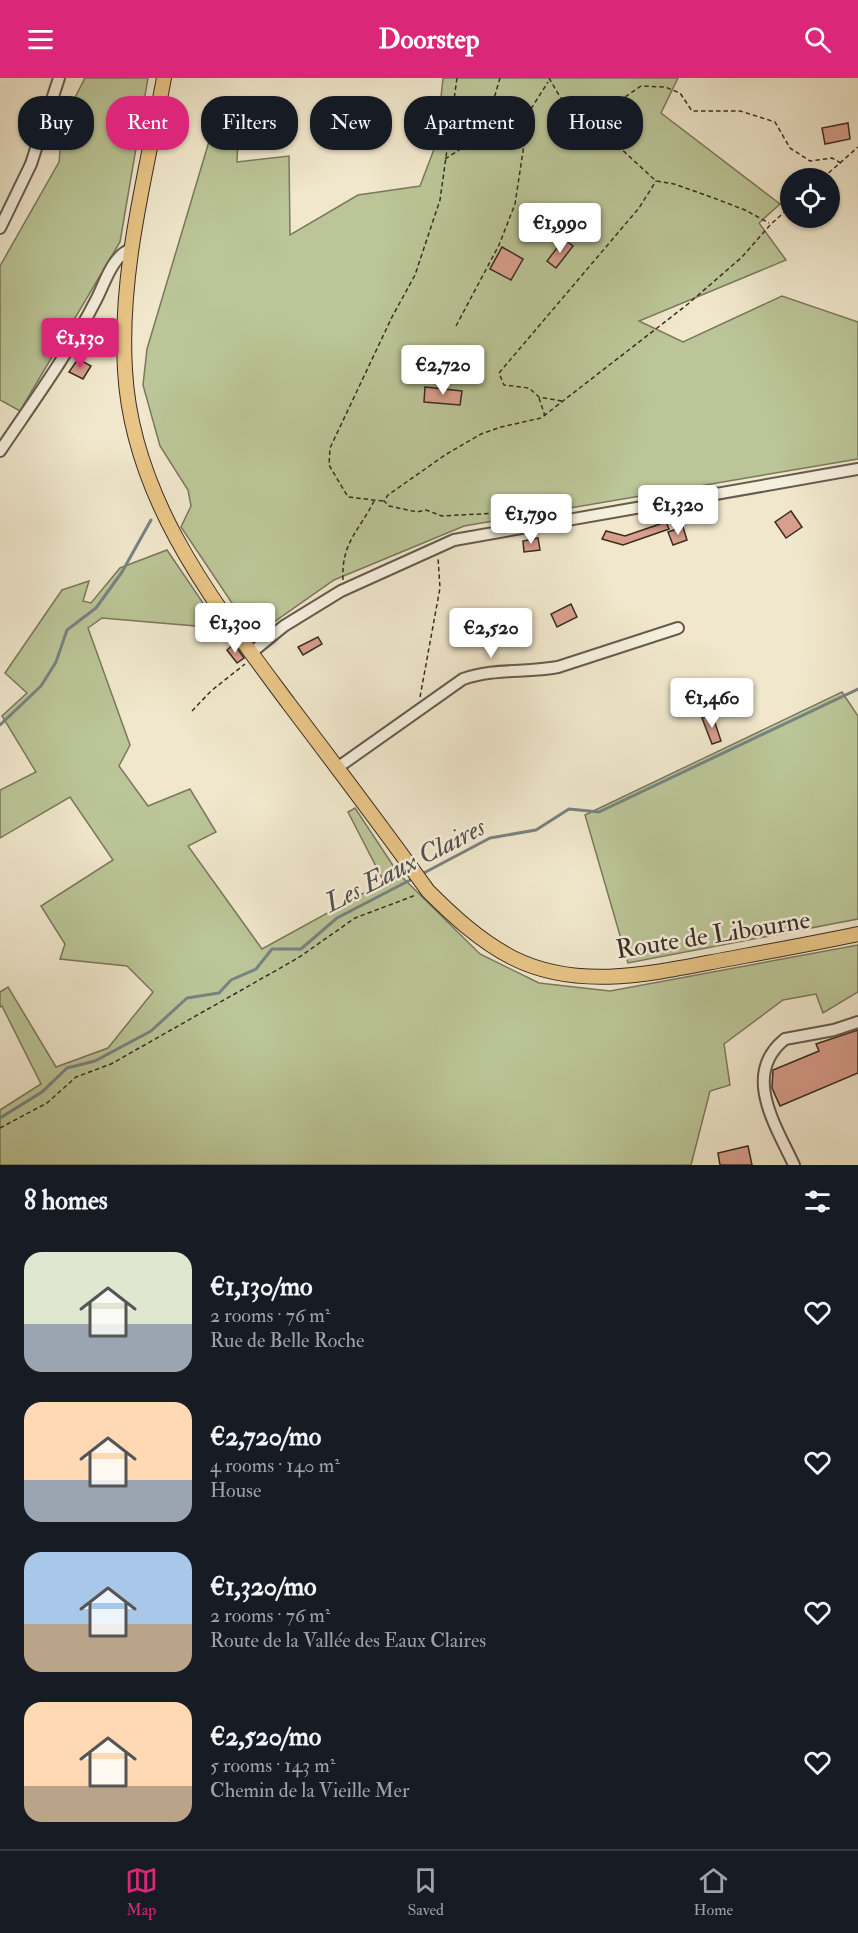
<!DOCTYPE html>
<html lang="en">
<head>
<meta charset="utf-8">
<style>
	:root { --surface:#171b24; --page:#242831; --text:#f1f3f6; --muted:#9ea1a6; --line:#363941; --accent:#db2777 }
	body { margin:0; font-family:"IM FELL Double Pica",serif; background:var(--page); color:var(--text); height:100vh; display:flex; flex-direction:column; font-size:22px; white-space:nowrap }
	* { box-sizing:border-box; margin:0 }
	p { font-size:20px; color:var(--muted) }
	.icon { flex:none; width:33px; height:33px; fill:none; stroke:currentColor; stroke-width:2; stroke-linecap:round; stroke-linejoin:round }
	.map { position:relative; height:1087px; overflow:hidden }
	.sheet { display:flex; flex-direction:column; background:var(--surface); flex:1 }
	.sheet>* { flex:none }
	.top-card { position:absolute; left:18px; top:18px; width:822px; height:54px; display:flex; gap:12px }
	.controls { position:absolute; left:780px; top:90px; display:grid; gap:12px }
	.controls a { display:grid; place-items:center; width:60px; height:60px; border-radius:50%; background:var(--surface); box-shadow:0 2px 4px #0004; font-size:30px }
	.price { position:absolute; translate:-50% -51px; padding:0 14px; border-radius:6px; background:#fff; color:#222; font-size:20px; line-height:39px; filter:drop-shadow(0 2px 3px #0008) }
	.price::after { content:''; position:absolute; left:50%; top:36px; width:18px; height:14px; margin-left:-9px; background:inherit; clip-path:polygon(0 0,100% 0,50% 100%) }
	.price.active { background:var(--accent); color:#fff }
	ul { padding:0; list-style:none }
	li { display:flex; align-items:center; gap:18px; height:150px; padding:0 24px }
	li span { display:grid; place-items:center; flex:none; width:168px; height:120px; border-radius:18px; color:#555 }
	li>.icon { margin-inline-start:auto }
	span .icon { width:72px; height:72px; fill:#fffc; stroke-width:1 }
	li b { font-size:26px }
	h2 { display:flex; justify-content:space-between; align-items:center; height:72px; padding:0 24px; font-size:26px }
	.chip { padding:0 21px; border-radius:24px; background:var(--surface); box-shadow:0 2px 4px #0004; font-size:21px; line-height:54px }
	.chip.active { background:var(--accent); color:#fff }
	header { display:flex; justify-content:space-between; align-items:center; height:78px; padding:0 24px; background:var(--accent); color:#fff; font-size:27px; font-weight:700 }
	.tabs { display:flex; justify-content:space-around; align-items:center; height:84px; border-top:2px solid var(--line); background:var(--surface); font-size:16px; color:var(--muted) }
	.tabs a { display:grid; justify-items:center; gap:3px }
	.tabs .active { color:var(--accent) }
	.map>svg:first-child { display:block }
	.green { fill:#bbc597; stroke:#7a785d; stroke-width:1.5 }
	.lines { fill:none; stroke-linecap:round; stroke-linejoin:round }
	.stream { stroke:#778283; stroke-width:3 }
	.building { fill:#d99e8c; stroke:#392c23; stroke-width:1.5 }
	.minor-casing { stroke:#675b4d; stroke-width:14 }
	.major-casing { stroke:#392c23; stroke-width:16 }
	.path { stroke:#392c23; stroke-width:1.5; stroke-dasharray:4.5 3; stroke-linecap:butt }
	.minor { stroke:#f5efde; stroke-width:10 }
	.major { stroke:#e8c486; stroke-width:14 }
	.labels { text-anchor:middle; dominant-baseline:central; stroke-width:5; stroke-linejoin:round; paint-order:stroke }
	.street-label { font-size:26px; fill:#392c23; stroke:#f5efde }
	.water-label { font-size:27px; font-style:italic; fill:#53504b; stroke:#f5efde }
</style>
</head>
<body>
<header><svg class="icon" aria-label="menu" viewBox="0 0 24 24"><path d="M4 6h16M4 12h16M4 18h16"/></svg>Doorstep<svg class="icon" aria-label="search" viewBox="0 0 24 24"><circle cx="10" cy="10" r="6"/><path d="M15 15l6 6"/></svg></header>
<div class="map">
<svg width="858" height="1087" viewBox="0 0 858 1087">
	<rect width="100%" height="100%" fill="#f0e7cc"/>
	<filter id="stains"><feTurbulence type="fractalNoise" baseFrequency=".00333" numOctaves="4"/><feColorMatrix values="0 0 0 0 .2 0 0 0 0 .09 0 0 0 0 .02 0 0 0 .5 -.17"/></filter>
	<radialGradient id="worn" r=".72"><stop offset=".6" stop-color="#630" stop-opacity="0"/><stop offset="1" stop-color="#630" stop-opacity=".3"/></radialGradient>
	<g class="green">
		<polygon points="85,0 148,0 120,164 20,333 0,322 0,188 59,84 63,43"/>
		<polygon points="443,0 678,0 661,35 780,126 759,145 786,182 639,243 683,264 782,218 858,244 858,381 464,448 334,502 254,558 181,449 191,428 188,412 160,368 143,307 147,271 216,40 239,38 237,84 289,78 290,157 358,117 420,108 436,66"/>
		<polygon points="167,472 220,550 102,540 88,550 130,667 119,688 148,728 190,711 216,754 188,768 262,871 384,804 348,734 355,730 398,795 480,876 539,905 610,913 858,867 858,914 823,935 816,916 783,922 724,966 730,1007 710,1013 691,1087 0,1087 0,1032 41,1006 2,928 0,929 0,914 8,909 56,989 108,970 153,914 127,888 60,881 65,866 41,828 113,782 70,719 0,760 0,712 36,694 2,638 27,615 5,595 62,512 89,503 83,523 91,525 120,490"/>
		<polygon points="842,614 858,638 858,841 628,885 585,737"/>
	</g>
	<g class="lines">
		<g class="stream">
			<polyline points="0,647 41,608 56,584 67,552 96,530 122,494 151,442"/>
			<polyline points="420,797 490,760 536,752 569,731 599,734 858,611"/>
			<polyline points="0,1040 42,1014 67,990 95,983 151,953 187,920 219,915 231,902 256,891 272,871 301,871 337,840 414,800"/>
		</g>
	</g>
	<g class="building">
		<polygon points="848,45 850,61 825,66 822,50"/>
		<polygon points="564,161 573,168 556,190 547,183"/>
		<polygon points="502,169 523,181 511,202 490,191"/>
		<polygon points="78,281 91,288 83,301 69,294"/>
		<polygon points="425,309 462,313 460,327 424,324"/>
		<polygon points="791,433 802,449 786,460 775,444"/>
		<polygon points="666,444 669,451 623,467 602,461 606,453 625,458"/>
		<polygon points="683,449 687,462 673,467 668,454"/>
		<polygon points="538,460 540,472 524,474 523,463"/>
		<polygon points="571,526 577,539 557,549 551,536"/>
		<polygon points="520,549 525,560 516,565 510,554"/>
		<polygon points="318,559 322,566 303,577 298,569"/>
		<polygon points="234,566 244,580 237,585 227,572"/>
		<polygon points="712,636 721,663 712,666 702,640"/>
		<polygon points="858,952 858,995 780,1028 772,1010 773,992 819,973 816,966"/>
		<polygon points="748,1068 752,1087 720,1087 718,1075"/>
	</g>
	<g class="lines">
		<defs>
			<g id="minor">
				<polyline points="0,150 31,86 59,0"/>
				<path d="M0,373C33,324 69,275 96,222C105,205 112,178 131,171"/>
				<polyline points="251,575 284,548 341,513 454,462 858,391"/>
				<path d="M337,690L463,601C493,590 526,595 558,589L678,550"/>
				<path d="M794,1087C776,1048 741,996 785,961L834,952L858,944"/>
			</g>
			<path id="major" d="M164,0C146,96 119,194 125,292C132,422 215,526 289,626C336,688 383,750 428,813C453,838 480,863 513,880C581,914 658,894 728,881C771,873 815,865 858,856"/>
		</defs>
		<use href="#minor" class="minor-casing"/>
		<use href="#major" class="major-casing"/>
		<g class="path">
			<polyline points="549,0 560,19 605,56 656,103 674,106 711,119 745,132 769,145"/>
			<polyline points="608,58 616,25 641,8 665,9 680,15 692,33 740,33 775,44 790,70 810,83 832,80 841,85"/>
			<polyline points="445,81 459,72 488,41 500,0"/>
			<polyline points="823,100 858,69"/>
			<polyline points="456,248 499,167 515,126 529,34 548,4"/>
			<polyline points="539,320 545,338"/>
			<polyline points="562,323 539,319 529,310 504,307 499,295 639,130 656,103"/>
			<polyline points="383,423 348,419 329,387 330,370 392,239 415,197 440,122 457,0"/>
			<polyline points="540,436 536,433 442,438 426,432 417,434 389,428 384,423 388,417 445,377 481,356 501,349 541,340 688,226 742,179 771,146 790,129"/>
			<path d="M343,502C341,464 360,452 374,423"/>
			<polyline points="420,619 440,510 438,479"/>
			<polyline points="192,633 211,613 245,586"/>
			<polyline points="0,1050 47,1025 76,999 111,986 298,880 355,840 416,817"/>
		</g>
		<use href="#minor" class="minor"/>
		<use href="#major" class="major"/>
	</g>
	<g class="labels">
		<g class="street-label">
			<text transform="translate(713 857) rotate(-9)">Route de Libourne</text>
		</g>
		<g class="water-label">
			<text transform="translate(405 787) rotate(-27)">Les Eaux Claires</text>
		</g>
	</g>
	<rect width="100%" height="100%" filter="url(#stains)"/>
	<rect width="100%" height="100%" fill="url(#worn)"/>
</svg>
<div class="controls">
<a><svg class="icon" aria-label="locate" viewBox="0 0 24 24"><circle cx="12" cy="12" r="6"/><path d="M12 2v4M12 18v4M2 12h4M18 12h4"/></svg></a>
</div>
<b class="price" style="left:560px;top:176px">€1,990</b>
<b class="price active" style="left:80px;top:291px">€1,130</b>
<b class="price" style="left:443px;top:318px">€2,720</b>
<b class="price" style="left:678px;top:458px">€1,320</b>
<b class="price" style="left:531px;top:467px">€1,790</b>
<b class="price" style="left:235px;top:576px">€1,300</b>
<b class="price" style="left:491px;top:581px">€2,520</b>
<b class="price" style="left:712px;top:651px">€1,460</b>
<div class="top-card">
<a class="chip">Buy</a>
<a class="chip active">Rent</a>
<a class="chip">Filters</a>
<a class="chip">New</a>
<a class="chip">Apartment</a>
<a class="chip">House</a>
</div>
</div>
<section class="sheet">
<h2>8 homes<svg class="icon" aria-label="filters" viewBox="0 0 24 24"><path d="M4 7h16M4 17h16"/><circle cx="9" cy="7" r="2"/><circle cx="15" cy="17" r="2"/></svg></h2>
<ul>
<li><span style="background:linear-gradient(#dfe7d0 60%,#9aa5b1 0)"><svg class="icon" aria-label="home" viewBox="0 0 24 24"><path d="M3 11l9-7 9 7M6 9v11h12V9"/></svg></span><div><b>€1,130/mo</b><p>2 rooms · 76 m²</p><p>Rue de Belle Roche</p></div><svg class="icon" aria-label="heart" viewBox="0 0 24 24"><path d="M12 20l-8-8c-3-5 5-10 8-4 3-6 11-1 8 4z"/></svg></li>
<li><span style="background:linear-gradient(#ffd9b3 65%,#9aa5b1 0)"><svg class="icon" aria-label="home" viewBox="0 0 24 24"><path d="M3 11l9-7 9 7M6 9v11h12V9"/></svg></span><div><b>€2,720/mo</b><p>4 rooms · 140 m²</p><p>House</p></div><svg class="icon" aria-label="heart" viewBox="0 0 24 24"><path d="M12 20l-8-8c-3-5 5-10 8-4 3-6 11-1 8 4z"/></svg></li>
<li><span style="background:linear-gradient(#a9c7e8 60%,#b9a48a 0)"><svg class="icon" aria-label="home" viewBox="0 0 24 24"><path d="M3 11l9-7 9 7M6 9v11h12V9"/></svg></span><div><b>€1,320/mo</b><p>2 rooms · 76 m²</p><p>Route de la Vallée des Eaux Claires</p></div><svg class="icon" aria-label="heart" viewBox="0 0 24 24"><path d="M12 20l-8-8c-3-5 5-10 8-4 3-6 11-1 8 4z"/></svg></li>
<li><span style="background:linear-gradient(#ffd9b3 70%,#b9a48a 0)"><svg class="icon" aria-label="home" viewBox="0 0 24 24"><path d="M3 11l9-7 9 7M6 9v11h12V9"/></svg></span><div><b>€2,520/mo</b><p>5 rooms · 143 m²</p><p>Chemin de la Vieille Mer</p></div><svg class="icon" aria-label="heart" viewBox="0 0 24 24"><path d="M12 20l-8-8c-3-5 5-10 8-4 3-6 11-1 8 4z"/></svg></li>
</ul>
</section>
<nav class="tabs">
<a class="active"><svg class="icon" aria-label="map" viewBox="0 0 24 24"><path d="M3 6l6-2 6 2 6-2v14l-6 2-6-2-6 2zM9 4v14M15 6v14"/></svg>Map</a>
<a><svg class="icon" aria-label="saved" viewBox="0 0 24 24"><path d="M7 4h10v16l-5-4-5 4z"/></svg>Saved</a>
<a><svg class="icon" aria-label="home" viewBox="0 0 24 24"><path d="M3 11l9-7 9 7M6 9v11h12V9"/></svg>Home</a>
</nav>
</body>
</html>
